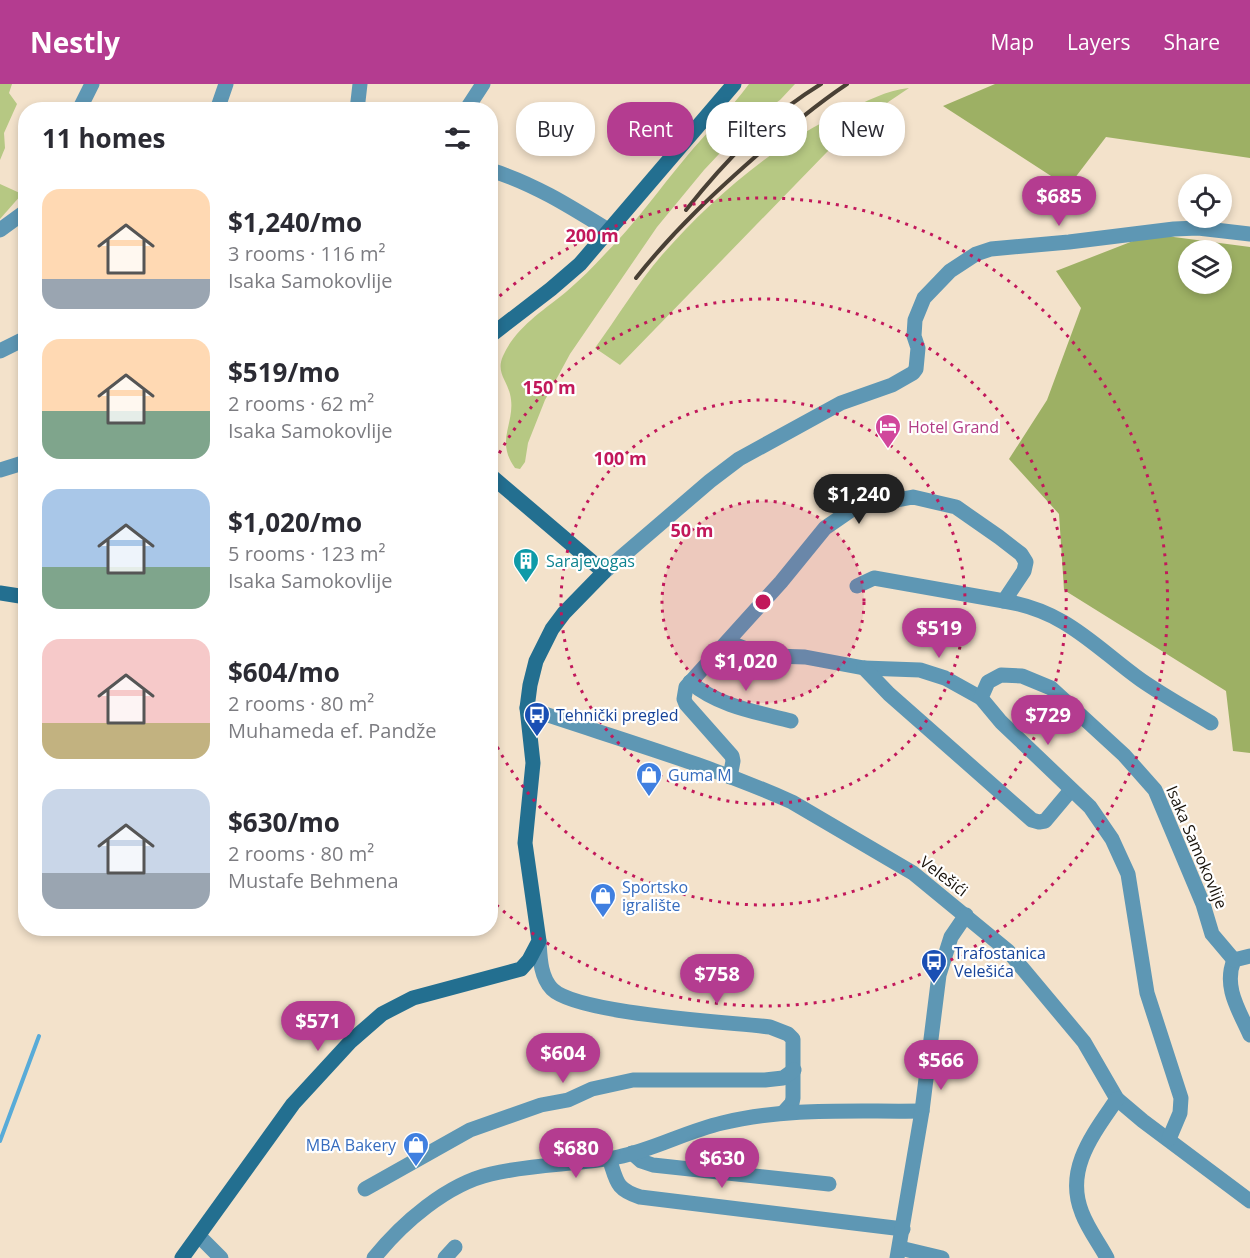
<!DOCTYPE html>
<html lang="en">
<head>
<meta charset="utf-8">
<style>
	:root { --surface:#fff; --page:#f7f7f7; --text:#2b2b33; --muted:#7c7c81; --accent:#b43c90 }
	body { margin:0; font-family:"Open Sans",sans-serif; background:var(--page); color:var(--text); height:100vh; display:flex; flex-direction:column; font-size:22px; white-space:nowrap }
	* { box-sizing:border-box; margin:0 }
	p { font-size:20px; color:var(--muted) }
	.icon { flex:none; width:33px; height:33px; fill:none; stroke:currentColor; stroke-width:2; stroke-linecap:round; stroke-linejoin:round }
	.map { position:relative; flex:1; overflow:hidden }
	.side { position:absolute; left:18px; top:18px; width:480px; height:834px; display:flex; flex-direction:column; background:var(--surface); border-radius:24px; box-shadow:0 3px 9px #0003 }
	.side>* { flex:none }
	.banner { position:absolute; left:516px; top:18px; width:570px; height:54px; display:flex; gap:12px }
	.buttons { position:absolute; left:1178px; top:90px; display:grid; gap:12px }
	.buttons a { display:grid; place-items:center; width:54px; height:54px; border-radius:50%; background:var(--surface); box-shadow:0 3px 9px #0003; font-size:30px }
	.price { position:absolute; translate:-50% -51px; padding:0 14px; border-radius:21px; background:var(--accent); color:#fff; font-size:20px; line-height:39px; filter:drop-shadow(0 2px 3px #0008) }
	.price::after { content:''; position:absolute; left:50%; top:36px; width:18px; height:14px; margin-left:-9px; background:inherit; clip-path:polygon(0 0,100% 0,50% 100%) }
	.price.selected { background:#222; color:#fff }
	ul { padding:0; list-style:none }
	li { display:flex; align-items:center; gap:18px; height:150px; padding:0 24px }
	li span { display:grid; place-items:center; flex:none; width:168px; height:120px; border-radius:18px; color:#555 }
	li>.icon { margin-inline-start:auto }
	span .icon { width:72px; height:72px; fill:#fffc; stroke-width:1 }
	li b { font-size:26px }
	h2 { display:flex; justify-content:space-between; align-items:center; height:72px; padding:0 24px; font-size:26px }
	.tag { padding:0 21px; border-radius:24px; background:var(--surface); box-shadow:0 3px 9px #0003; font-size:21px; line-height:54px }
	.tag.selected { background:var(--accent); color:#fff }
	header { display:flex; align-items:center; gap:36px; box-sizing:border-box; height:84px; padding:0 30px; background:var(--accent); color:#fff }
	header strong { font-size:28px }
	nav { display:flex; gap:33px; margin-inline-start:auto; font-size:21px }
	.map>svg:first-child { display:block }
	.green { fill:#b6c883 }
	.forest { fill:#9db064; fill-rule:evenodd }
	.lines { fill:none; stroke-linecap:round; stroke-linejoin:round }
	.stream { stroke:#58abd8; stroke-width:4 }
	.street { stroke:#5e97b4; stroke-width:15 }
	.secondary { stroke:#236f90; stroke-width:15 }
	.rail { stroke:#494035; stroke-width:4 }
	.ring { fill:none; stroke:#c2185b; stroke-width:3; stroke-dasharray:3 6 }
	.labels { text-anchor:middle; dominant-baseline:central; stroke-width:4.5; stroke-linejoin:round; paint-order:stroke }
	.hotel-label { font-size:16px; fill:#b23c85; stroke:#fff; text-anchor:start }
	.culture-label { font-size:16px; fill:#0d838f; stroke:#fff; text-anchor:start }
	.transit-label { font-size:16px; fill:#164399; stroke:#fff; text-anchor:start }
	.shop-label { font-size:16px; fill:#366cbe; stroke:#fff; text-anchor:start }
	.street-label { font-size:16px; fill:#18120a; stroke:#fff }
	.centre { fill:#c2185b; stroke:#fff; stroke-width:3 }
	.ring-label { font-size:18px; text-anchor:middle; font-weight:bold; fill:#c2185b; stroke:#fff; stroke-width:4.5; stroke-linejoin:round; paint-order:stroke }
</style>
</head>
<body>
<header>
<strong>Nestly</strong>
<nav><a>Map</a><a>Layers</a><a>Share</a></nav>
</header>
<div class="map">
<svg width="1250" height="1174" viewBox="0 0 1250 1174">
	<rect width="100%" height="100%" fill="#f3e2cb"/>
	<g class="green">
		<polygon points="0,0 12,0 9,9 17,20 4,49 5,64 0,76"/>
		<path d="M749,0H795L780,16L750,37L704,86L657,143L570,270L545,316L528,359L525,378L520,385L515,384C494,355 517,339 510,310C506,295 496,288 503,272C515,244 544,226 566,208C580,196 593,183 605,170C635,140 660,104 687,72C707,48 730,26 749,0Z"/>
		<path d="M909,4L869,31L827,68L620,281L595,264C617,234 637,200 662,171C713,113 775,60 845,27C866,18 886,6 909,4Z"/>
		<polygon points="0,100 22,110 0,135"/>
	</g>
	<g class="forest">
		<polygon points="995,0 1250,0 1250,74 1106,53 1068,103 943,22"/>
		<path d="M1151,150L1250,163V669L1233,667L1226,607L1064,506L1059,430L1009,375L1047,316L1081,224L1056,187ZM1188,166H1221V200H1188Z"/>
	</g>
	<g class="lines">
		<polyline class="stream" points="0,1057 39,952"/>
		<g class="street">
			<polyline points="79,26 92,0"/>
			<polyline points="217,26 226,0"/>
			<polyline points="357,26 360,0"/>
			<polyline points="466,26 483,0"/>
			<path d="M490,86C533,99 571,123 608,146"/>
			<polyline points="0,146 26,127"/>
			<polyline points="0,267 26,254"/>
			<polyline points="0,386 26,378"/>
			<polyline points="604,488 710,397 739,375 841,319 892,301 913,289 916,285 918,264 914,252 915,236 924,214 950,187 976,170 991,165 1069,158 1174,145 1198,144 1250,150"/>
			<path d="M1004,517C1066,527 1094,562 1141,596C1164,612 1188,625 1211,639"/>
			<polyline points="728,558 754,568 775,572 805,573 864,584 920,586 945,594 981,614"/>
			<polyline points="864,584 889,610 1032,736 1039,738 1045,737 1071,706"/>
			<path d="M690,598C718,622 756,628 791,637"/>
			<path d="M527,624C615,654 707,680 792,718L913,789L1008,867L1084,958L1117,1015L1143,1037L1250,1117"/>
			<polyline points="730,693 733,677 732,672 686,620 684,615 686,603 781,498 825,444 854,424 913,413 956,423 999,453 1021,470 1026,478 1024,487 1004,517 874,494 857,502"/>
			<path d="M539,857C540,873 540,892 552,905C577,930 729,938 770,943L788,950L793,955V1014L792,1019L783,1029"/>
			<path d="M1250,872L1234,876C1223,903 1239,926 1250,951"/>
			<polyline points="1169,1055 1180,1029 1181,1014 1147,909 1128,790 1112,755 1090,723 1001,638 981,614 988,598 1001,591 1022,592 1051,604 1124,671 1155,706 1203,820 1212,850 1234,876"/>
			<polyline points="632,1069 641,1077 653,1081 829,1100"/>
			<path d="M609,1074C617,1097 615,1105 640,1113L903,1145"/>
			<polyline points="365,1105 470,1046 541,1021 568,1016 592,1005 633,996 765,996 783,994 794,986"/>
			<polyline points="199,1152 221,1174"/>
			<polyline points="900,1164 942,1174"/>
			<path d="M374,1174C402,1139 447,1100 491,1090C532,1080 576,1081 618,1073C653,1066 687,1047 722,1039C787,1023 856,1028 922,1027"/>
			<polyline points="445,1174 455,1163"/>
			<polyline points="897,1174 922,1027 939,891 951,853 966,831"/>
			<path d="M1107,1174C1099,1159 1088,1145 1082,1129C1064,1085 1094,1049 1117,1015"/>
		</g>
		<g class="secondary">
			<polyline points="490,252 551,205 580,180 734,0"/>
			<polyline points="0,509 26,513"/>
			<polyline points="182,1174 293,1020 351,957 382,930 413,914 521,885 529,876 539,857 525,759 533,679 527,624 530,601 536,577 552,545 564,529 604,488 490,391"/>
		</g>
		<g class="rail">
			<path d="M686,126C725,77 767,33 821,0"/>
			<path d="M636,194C674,146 717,106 763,66C790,43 817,20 847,0"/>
		</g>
	</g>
	<circle cx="763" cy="518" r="101" fill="#c2185b" fill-opacity=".12"/>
	<g class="ring">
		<circle cx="763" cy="518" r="101"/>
		<circle cx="763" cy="518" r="202"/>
		<path d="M491 385A303 303 0 1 1 491 651"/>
		<path d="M493 218A404 404 0 1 1 493 818"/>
	</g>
	<defs>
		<symbol id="hotel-pin" viewBox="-11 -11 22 30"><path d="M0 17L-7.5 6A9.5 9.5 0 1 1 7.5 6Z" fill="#d1479c" stroke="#fff"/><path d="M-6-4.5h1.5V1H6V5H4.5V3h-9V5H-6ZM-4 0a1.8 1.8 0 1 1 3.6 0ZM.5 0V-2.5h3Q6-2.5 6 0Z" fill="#fff"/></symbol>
		<symbol id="building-pin" viewBox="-11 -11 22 30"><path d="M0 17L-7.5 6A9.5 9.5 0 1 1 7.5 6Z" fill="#0f9aa8" stroke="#fff"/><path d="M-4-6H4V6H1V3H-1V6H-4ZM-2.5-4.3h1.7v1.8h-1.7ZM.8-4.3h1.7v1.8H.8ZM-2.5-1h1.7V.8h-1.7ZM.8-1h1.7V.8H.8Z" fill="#fff"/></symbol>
		<symbol id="bus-pin" viewBox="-11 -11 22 30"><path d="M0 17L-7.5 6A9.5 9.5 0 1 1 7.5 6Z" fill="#1a4fb4" stroke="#fff"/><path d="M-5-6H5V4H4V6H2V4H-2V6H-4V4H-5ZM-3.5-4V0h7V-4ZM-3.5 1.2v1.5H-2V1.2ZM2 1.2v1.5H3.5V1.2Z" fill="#fff"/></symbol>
		<symbol id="shop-pin" viewBox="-11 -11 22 30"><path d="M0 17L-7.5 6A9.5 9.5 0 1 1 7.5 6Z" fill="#3f7fe0" stroke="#fff"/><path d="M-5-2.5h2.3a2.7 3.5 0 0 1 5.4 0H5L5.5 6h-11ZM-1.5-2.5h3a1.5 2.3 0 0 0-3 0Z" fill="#fff"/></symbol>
	</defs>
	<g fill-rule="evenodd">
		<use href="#hotel-pin" x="873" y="328" width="30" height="40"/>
		<use href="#building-pin" x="511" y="462" width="30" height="40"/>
		<use href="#bus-pin" x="522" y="616" width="30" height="40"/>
		<use href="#shop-pin" x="634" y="676" width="30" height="40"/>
		<use href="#shop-pin" x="588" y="797" width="30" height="40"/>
		<use href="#bus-pin" x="919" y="863" width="30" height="40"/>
		<use href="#shop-pin" x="401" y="1046" width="30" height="40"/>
	</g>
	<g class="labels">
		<g class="hotel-label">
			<text x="908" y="343">Hotel Grand</text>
		</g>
		<g class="culture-label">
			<text x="546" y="477">Sarajevogas</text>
		</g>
		<g class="transit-label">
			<text x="556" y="631">Tehnički pregled</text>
			<text x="954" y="869">Trafostanica<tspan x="954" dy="18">Velešića</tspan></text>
		</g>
		<g class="shop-label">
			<text x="668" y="691">Guma M</text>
			<text x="622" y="803">Sportsko<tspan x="622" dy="18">igralište</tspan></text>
			<text x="396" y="1061" text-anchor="end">MBA Bakery</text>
		</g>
		<g class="street-label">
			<text transform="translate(1197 763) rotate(67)">Isaka Samokovlije</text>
			<text transform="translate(944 792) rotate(37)">Velešići</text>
		</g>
	</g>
	<circle cx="763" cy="518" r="9" class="centre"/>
	<g class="ring-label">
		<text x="592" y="158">200 m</text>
		<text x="549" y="310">150 m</text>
		<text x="620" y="381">100 m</text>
		<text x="692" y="453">50 m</text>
	</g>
</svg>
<div class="buttons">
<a><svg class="icon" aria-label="locate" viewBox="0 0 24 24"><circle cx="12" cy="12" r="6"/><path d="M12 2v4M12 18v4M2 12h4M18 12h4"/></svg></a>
<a><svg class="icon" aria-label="layers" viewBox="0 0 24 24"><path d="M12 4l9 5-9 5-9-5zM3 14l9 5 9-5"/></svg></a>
</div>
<b class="price" style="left:1059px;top:143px">$685</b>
<b class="price selected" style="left:859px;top:441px">$1,240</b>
<b class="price" style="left:939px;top:575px">$519</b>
<b class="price" style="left:746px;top:608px">$1,020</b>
<b class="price" style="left:1048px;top:662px">$729</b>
<b class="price" style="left:717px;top:921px">$758</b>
<b class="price" style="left:318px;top:968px">$571</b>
<b class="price" style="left:563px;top:1000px">$604</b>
<b class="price" style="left:941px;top:1007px">$566</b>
<b class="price" style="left:576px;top:1095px">$680</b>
<b class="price" style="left:722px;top:1105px">$630</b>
<div class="banner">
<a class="tag">Buy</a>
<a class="tag selected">Rent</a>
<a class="tag">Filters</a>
<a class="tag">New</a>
</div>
<section class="side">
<h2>11 homes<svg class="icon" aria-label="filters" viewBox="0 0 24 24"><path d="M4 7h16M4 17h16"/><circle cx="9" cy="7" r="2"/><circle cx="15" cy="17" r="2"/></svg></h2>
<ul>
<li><span style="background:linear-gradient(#ffd9b3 75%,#9aa5b1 0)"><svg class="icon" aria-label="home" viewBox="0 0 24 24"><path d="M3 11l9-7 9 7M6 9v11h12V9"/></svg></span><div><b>$1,240/mo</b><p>3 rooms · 116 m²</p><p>Isaka Samokovlije</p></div></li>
<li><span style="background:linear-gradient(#ffd9b3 60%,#7fa58c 0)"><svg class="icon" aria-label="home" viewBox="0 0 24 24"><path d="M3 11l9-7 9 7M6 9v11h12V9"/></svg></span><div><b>$519/mo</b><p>2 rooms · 62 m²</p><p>Isaka Samokovlije</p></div></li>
<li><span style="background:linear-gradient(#a9c7e8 65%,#7fa58c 0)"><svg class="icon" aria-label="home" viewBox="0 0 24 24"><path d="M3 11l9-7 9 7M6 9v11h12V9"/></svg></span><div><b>$1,020/mo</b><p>5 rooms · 123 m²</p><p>Isaka Samokovlije</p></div></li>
<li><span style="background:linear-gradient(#f6c9c9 70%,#c2b280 0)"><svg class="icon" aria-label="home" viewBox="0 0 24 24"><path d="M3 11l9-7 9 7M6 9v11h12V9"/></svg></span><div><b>$604/mo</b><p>2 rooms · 80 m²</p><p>Muhameda ef. Pandže</p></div></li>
<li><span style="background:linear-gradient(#c9d6e8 70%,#9aa5b1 0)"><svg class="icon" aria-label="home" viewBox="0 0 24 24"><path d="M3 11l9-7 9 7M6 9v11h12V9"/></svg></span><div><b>$630/mo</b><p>2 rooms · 80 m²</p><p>Mustafe Behmena</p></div></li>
</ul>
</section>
</div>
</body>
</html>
